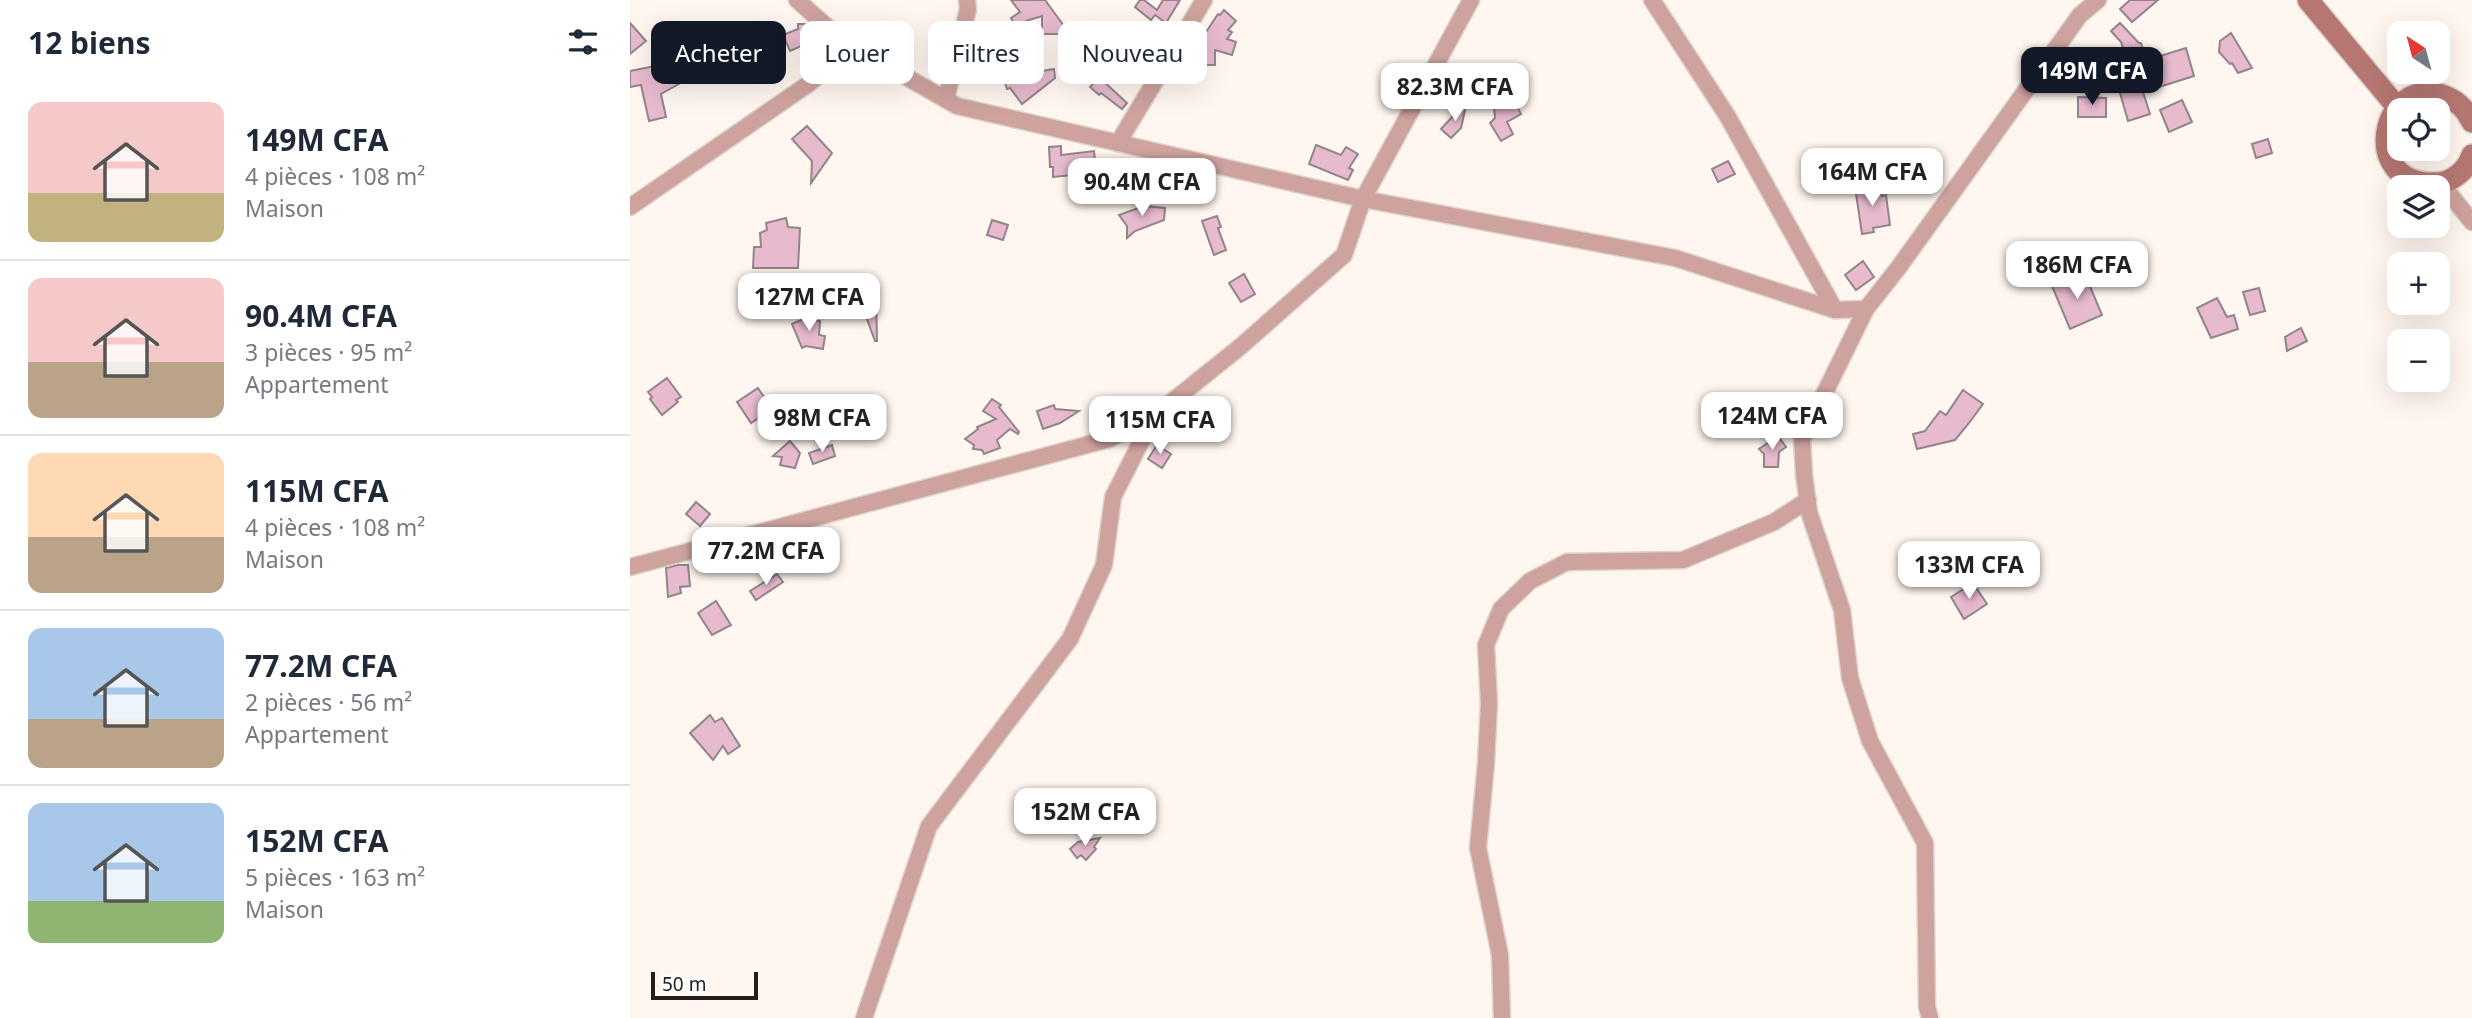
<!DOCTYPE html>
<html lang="fr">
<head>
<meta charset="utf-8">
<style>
	:root { --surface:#fff; --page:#f6f6f7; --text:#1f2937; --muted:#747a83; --line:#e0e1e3; --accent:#111827 }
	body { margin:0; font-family:"Noto Sans",sans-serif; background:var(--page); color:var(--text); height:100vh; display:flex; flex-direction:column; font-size:26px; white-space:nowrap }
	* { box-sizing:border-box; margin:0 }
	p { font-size:23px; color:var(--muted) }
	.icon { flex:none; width:38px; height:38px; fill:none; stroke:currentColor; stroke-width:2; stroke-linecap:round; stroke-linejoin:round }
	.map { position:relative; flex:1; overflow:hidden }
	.side { display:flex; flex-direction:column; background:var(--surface); width:630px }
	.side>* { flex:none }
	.banner { position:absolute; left:21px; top:21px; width:665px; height:63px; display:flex; gap:14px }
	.needle { width:46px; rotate:324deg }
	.buttons { position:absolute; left:1757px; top:21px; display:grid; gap:14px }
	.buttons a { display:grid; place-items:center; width:63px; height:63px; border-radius:14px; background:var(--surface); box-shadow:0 7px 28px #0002; font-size:35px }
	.scale { position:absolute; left:21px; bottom:18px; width:107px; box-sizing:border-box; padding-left:7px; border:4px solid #221e1b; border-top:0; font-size:19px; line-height:24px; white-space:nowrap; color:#221e1b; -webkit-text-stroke:5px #fff; paint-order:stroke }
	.price { position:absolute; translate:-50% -60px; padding:0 16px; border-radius:14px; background:#fff; color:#222; font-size:23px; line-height:46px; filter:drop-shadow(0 2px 4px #0008) }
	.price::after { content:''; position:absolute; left:50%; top:42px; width:21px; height:16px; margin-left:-10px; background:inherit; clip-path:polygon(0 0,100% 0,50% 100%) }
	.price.on { background:var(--accent); color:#fff }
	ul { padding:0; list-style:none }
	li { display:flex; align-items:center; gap:21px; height:175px; padding:0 28px }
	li+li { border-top:2px solid var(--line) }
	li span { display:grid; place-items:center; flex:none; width:196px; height:140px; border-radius:14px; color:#555 }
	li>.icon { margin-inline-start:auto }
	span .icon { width:84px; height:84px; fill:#fffc; stroke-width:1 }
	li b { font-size:30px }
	h2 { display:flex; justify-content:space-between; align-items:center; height:84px; padding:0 28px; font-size:30px }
	.pill { padding:0 24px; border-radius:14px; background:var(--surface); box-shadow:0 7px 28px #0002; font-size:24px; line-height:63px }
	.pill.on { background:var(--accent); color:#fff }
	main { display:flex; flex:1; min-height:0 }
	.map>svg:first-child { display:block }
	.building { fill:#e7bace; stroke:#91858a; stroke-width:2 }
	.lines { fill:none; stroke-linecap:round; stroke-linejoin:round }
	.street-casing { stroke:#dcd3cd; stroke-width:19 }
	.secondary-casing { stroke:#dcd3cd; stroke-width:24 }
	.street { stroke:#cea29d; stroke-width:16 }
	.secondary { stroke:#b67772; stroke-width:21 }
</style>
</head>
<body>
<main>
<section class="side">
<h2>12 biens<svg class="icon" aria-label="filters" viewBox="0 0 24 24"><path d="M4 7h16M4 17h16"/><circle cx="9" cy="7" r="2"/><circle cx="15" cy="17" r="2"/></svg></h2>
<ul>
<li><span style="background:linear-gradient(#f6c9c9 65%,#c2b280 0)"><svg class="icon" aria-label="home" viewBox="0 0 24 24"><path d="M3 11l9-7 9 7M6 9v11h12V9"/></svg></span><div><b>149M CFA</b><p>4 pièces · 108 m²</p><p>Maison</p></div></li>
<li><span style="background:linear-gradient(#f6c9c9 60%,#b9a48a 0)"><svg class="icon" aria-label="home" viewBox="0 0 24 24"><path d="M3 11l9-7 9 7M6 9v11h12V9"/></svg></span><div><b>90.4M CFA</b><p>3 pièces · 95 m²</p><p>Appartement</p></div></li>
<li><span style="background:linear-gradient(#ffd9b3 60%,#b9a48a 0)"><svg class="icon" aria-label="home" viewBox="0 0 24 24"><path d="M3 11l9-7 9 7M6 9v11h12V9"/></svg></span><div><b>115M CFA</b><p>4 pièces · 108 m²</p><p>Maison</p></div></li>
<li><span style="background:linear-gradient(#a9c7e8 65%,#b9a48a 0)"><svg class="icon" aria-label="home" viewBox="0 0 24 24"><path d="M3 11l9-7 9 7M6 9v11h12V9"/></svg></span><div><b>77.2M CFA</b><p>2 pièces · 56 m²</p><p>Appartement</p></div></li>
<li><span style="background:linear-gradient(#a9c7e8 70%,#8fb573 0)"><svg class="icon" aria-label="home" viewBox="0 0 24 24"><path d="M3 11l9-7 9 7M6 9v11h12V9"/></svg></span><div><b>152M CFA</b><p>5 pièces · 163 m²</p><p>Maison</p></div></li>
</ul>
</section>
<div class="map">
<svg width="1842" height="1018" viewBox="0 0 1842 1018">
	<rect width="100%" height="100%" fill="#fff6ef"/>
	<g class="building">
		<polygon points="381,0 415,0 434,26 434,34 412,34 412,16 396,21 387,28 381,18 390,12"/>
		<polygon points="510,0 514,0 527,10 533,0 550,0 536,23 525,15 521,20 505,7"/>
		<polygon points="1500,0 1528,0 1502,22 1490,9"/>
		<polygon points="594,10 606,21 598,30 602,32 597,39 606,42 602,55 585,50 585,65 565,65 566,47 588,14 590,15"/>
		<polygon points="0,23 16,41 0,54"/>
		<polygon points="1490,23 1509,43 1511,43 1517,60 1556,48 1564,76 1513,92 1520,114 1498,121 1486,79 1501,74 1491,42 1481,31"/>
		<polygon points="168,24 178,24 195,39 182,50 176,44 160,51 153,35 168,29"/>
		<polygon points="1601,33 1622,68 1608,73 1602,63 1600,64 1589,52 1590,41"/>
		<polygon points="67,59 72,71 31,94 36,117 19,121 11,85 0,87 0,71 25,66 28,77"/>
		<polygon points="424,69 425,78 392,104 380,88 377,89 373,77 387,72 388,75"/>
		<polygon points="469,77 497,103 492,109 471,93 469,95 460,87"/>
		<polygon points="1448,97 1476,98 1476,117 1448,117"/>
		<polygon points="1552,100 1562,122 1539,132 1530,110"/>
		<polygon points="837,101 831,128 821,138 811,129"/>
		<polygon points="884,101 891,114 877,122 883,134 871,141 860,123 865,118 864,107 875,107"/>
		<polygon points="177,126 202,153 181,183 182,161 162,139"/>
		<polygon points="1638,139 1642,153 1626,158 1622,144"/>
		<polygon points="686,145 711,155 716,147 728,154 719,168 723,170 718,180 679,164"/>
		<polygon points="431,146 431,155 464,151 467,179 474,179 477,200 457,202 454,174 423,177 423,167 420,167 419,147"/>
		<polygon points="1098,161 1105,174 1088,182 1082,169"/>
		<polygon points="1252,186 1252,196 1256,195 1260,225 1243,228 1244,232 1232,234 1225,187"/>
		<polygon points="514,206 535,208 534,220 505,231 497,238 497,226 489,215"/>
		<polygon points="587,216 591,227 588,228 596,250 584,255 572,221"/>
		<polygon points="156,218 158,227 170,228 168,268 123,268 124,247 131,247 130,233 137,230 136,223"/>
		<polygon points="362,220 378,225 373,240 357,235"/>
		<polygon points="1233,261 1244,277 1226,290 1215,275"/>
		<polygon points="1454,272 1472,315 1440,329 1422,286"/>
		<polygon points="614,274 625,294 611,302 599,283"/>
		<polygon points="241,284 246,298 247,341 245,341 226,289"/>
		<polygon points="1629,288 1635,311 1620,315 1613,292"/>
		<polygon points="1587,298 1597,317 1604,315 1608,329 1581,338 1567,308"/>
		<polygon points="180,316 183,320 190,321 189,335 195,336 193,349 176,346 172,348 162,324"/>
		<polygon points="1671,328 1677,341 1657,351 1655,337"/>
		<polygon points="37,378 51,397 46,400 48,402 32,415 20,399 22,397 18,392"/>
		<polygon points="128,388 142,409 121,423 107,402"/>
		<polygon points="1333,390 1353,404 1339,423 1325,440 1287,449 1283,434 1295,431 1310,411 1316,415"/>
		<polygon points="362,399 371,405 369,407 389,432 388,434 380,429 367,440 370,448 354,454 352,450 343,449 344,445 335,439 348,429 347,427 366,419 353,411"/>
		<polygon points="424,405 425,409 449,411 430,423 413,429 407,411"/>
		<polygon points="1148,436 1156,447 1149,452 1148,467 1134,467 1134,454 1129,449"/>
		<polygon points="160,441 170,453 165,468 150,465 152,457 143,456"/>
		<polygon points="202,445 205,456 183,464 179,453"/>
		<polygon points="527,445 541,454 532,468 518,459"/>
		<polygon points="66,502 80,514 70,526 56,514"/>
		<polygon points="162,535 172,548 167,551 177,565 167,572 147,541"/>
		<polygon points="48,565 58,565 60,586 50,587 51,593 38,597 36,568"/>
		<polygon points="147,574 153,582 126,600 120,591"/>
		<polygon points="1343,583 1357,604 1334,619 1321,597"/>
		<polygon points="86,601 101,625 82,635 68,613"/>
		<polygon points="80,715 85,722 92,718 110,746 98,754 93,746 83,760 60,733"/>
		<polygon points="470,838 464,847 466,849 456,860 451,855 447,858 440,849 448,842"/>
	</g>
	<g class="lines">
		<defs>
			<g id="street">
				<polyline points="167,0 212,40 327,106 733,199 1045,258 1205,310 1236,309 1269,267 1450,15 1468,0"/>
				<polyline points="1022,0 1098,117 1205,310"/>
				<polyline points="316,99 338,9 337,0"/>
				<polyline points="488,143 574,0"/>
				<polyline points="1811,183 1842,222"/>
				<polyline points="0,207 177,85 223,47"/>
				<polyline points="1236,309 1172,439 1174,474 1179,512 1212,610 1220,678 1240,741 1295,843 1297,1007 1300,1018"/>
				<polyline points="0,567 479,439 524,416 610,347 714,255 733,199 841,0"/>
				<polyline points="234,1018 299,826 440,639 474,565 483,497 524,416"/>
				<polyline points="872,1018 870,955 848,848 856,763 859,703 856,645 871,609 900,581 937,562 1053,560 1144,522 1178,500"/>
			</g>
			<g id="secondary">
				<polyline points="1678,0 1767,107"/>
				<path d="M1842,122C1836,109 1828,101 1815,96C1750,73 1728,187 1806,183C1822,183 1837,170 1842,155"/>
			</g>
		</defs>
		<use href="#street" class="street-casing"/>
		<use href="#secondary" class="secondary-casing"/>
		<use href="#street" class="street"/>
		<use href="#secondary" class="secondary"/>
	</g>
</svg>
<div class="buttons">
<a><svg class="needle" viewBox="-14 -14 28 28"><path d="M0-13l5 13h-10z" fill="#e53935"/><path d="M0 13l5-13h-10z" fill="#747a83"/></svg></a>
<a><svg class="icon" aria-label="locate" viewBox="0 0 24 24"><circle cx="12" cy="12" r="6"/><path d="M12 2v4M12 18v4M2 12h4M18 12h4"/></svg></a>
<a><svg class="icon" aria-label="layers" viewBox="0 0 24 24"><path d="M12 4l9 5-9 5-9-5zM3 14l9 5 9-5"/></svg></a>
<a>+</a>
<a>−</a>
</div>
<div class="scale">50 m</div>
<b class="price on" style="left:1462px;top:107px">149M CFA</b>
<b class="price" style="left:825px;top:123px">82.3M CFA</b>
<b class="price" style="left:1242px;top:208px">164M CFA</b>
<b class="price" style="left:512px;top:218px">90.4M CFA</b>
<b class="price" style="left:1447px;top:301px">186M CFA</b>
<b class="price" style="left:179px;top:333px">127M CFA</b>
<b class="price" style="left:1142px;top:452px">124M CFA</b>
<b class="price" style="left:192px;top:454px">98M CFA</b>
<b class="price" style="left:530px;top:456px">115M CFA</b>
<b class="price" style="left:136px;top:587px">77.2M CFA</b>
<b class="price" style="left:1339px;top:601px">133M CFA</b>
<b class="price" style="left:455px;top:848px">152M CFA</b>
<div class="banner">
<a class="pill on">Acheter</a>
<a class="pill">Louer</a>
<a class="pill">Filtres</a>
<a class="pill">Nouveau</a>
</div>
</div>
</main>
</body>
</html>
